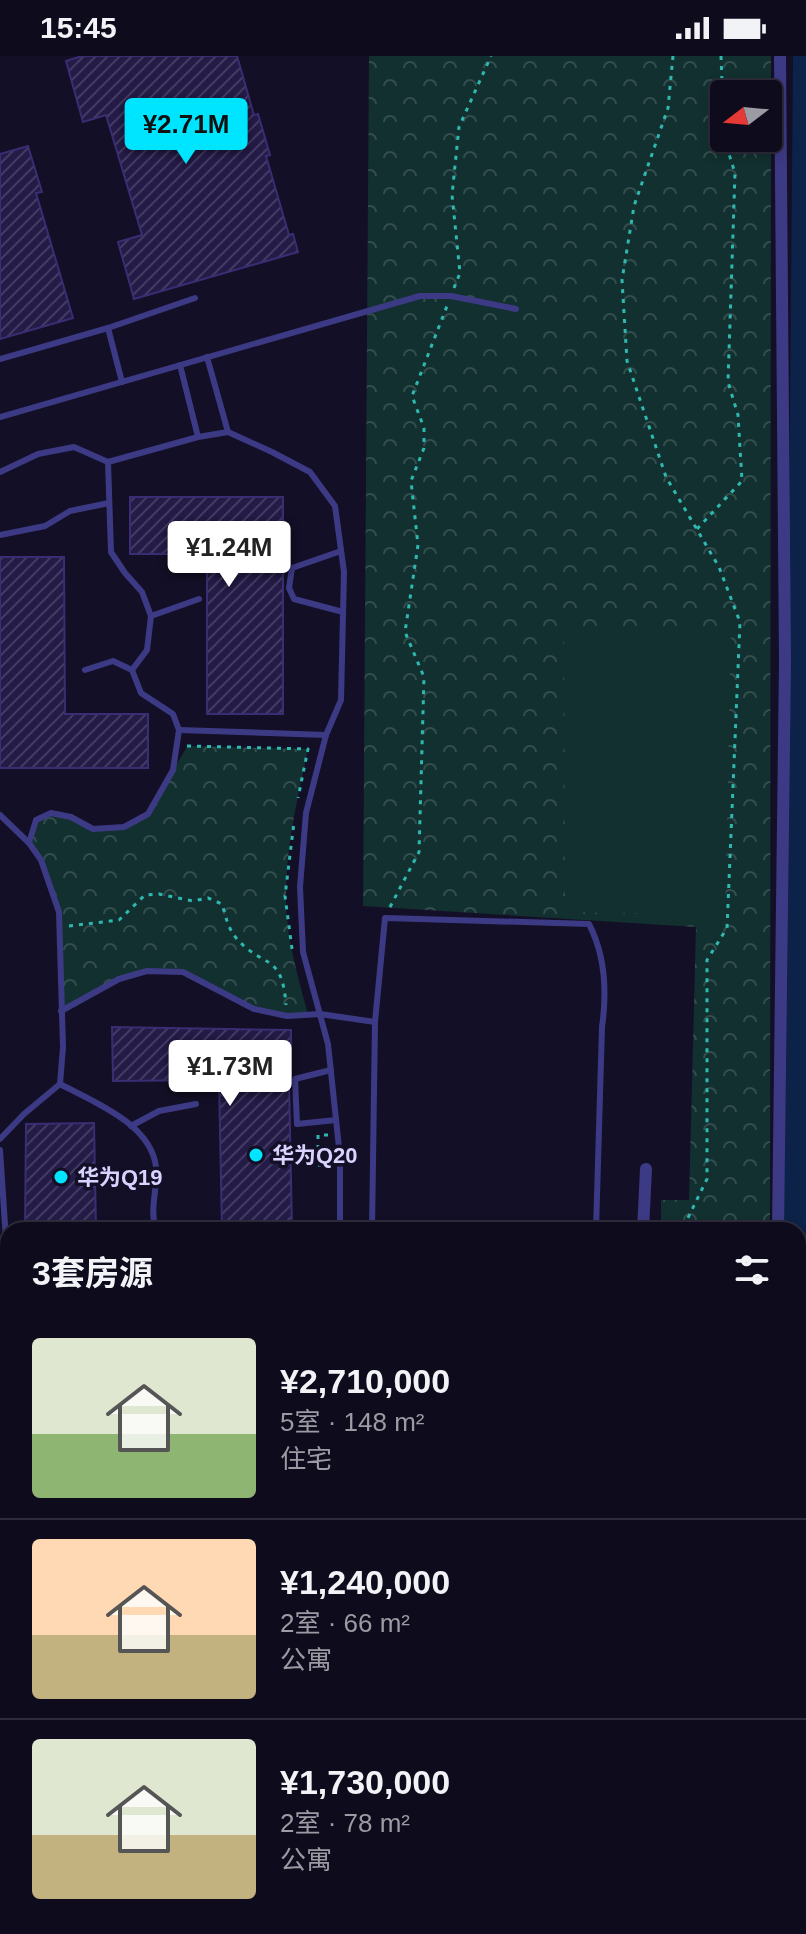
<!DOCTYPE html>
<html lang="zh">
<head>
<meta charset="utf-8">
<style>
	:root { --surface:#0e0b1c; --page:#1c1929; --text:#f1f3f6; --muted:#9b9ba3; --line:#2e2b3b; --accent:#00e5ff }
	body { margin:0; font-family:Helvetica,"Noto Sans SC",sans-serif; background:var(--page); color:var(--text); height:100vh; display:flex; flex-direction:column; font-size:30px; white-space:nowrap }
	* { box-sizing:border-box; margin:0 }
	p { font-size:26px; color:var(--muted) }
	.icon { flex:none; width:44px; height:44px; fill:none; stroke:currentColor; stroke-width:2; stroke-linecap:round; stroke-linejoin:round }
	.map { position:relative; flex:1; overflow:hidden }
	.sheet { position:absolute; left:0px; top:1166px; width:806px; height:712px; display:flex; flex-direction:column; background:var(--surface); border-radius:24px 24px 0 0; box-shadow:0 4px 12px #0003,0 0 0 2px var(--line) }
	.sheet>* { flex:none }
	.needle { width:52px; rotate:254deg }
	.buttons { position:absolute; left:710px; top:24px; display:grid; gap:16px }
	.buttons a { display:grid; place-items:center; width:72px; height:72px; border-radius:8px; background:var(--surface); box-shadow:0 4px 12px #0003,0 0 0 2px var(--line); font-size:40px }
	.price { position:absolute; translate:-50% -68px; padding:0 18px; border-radius:8px; background:#fff; color:#222; font-size:26px; line-height:52px; filter:drop-shadow(0 2px 4px #0008) }
	.price::after { content:''; position:absolute; left:50%; top:48px; width:24px; height:18px; margin-left:-12px; background:inherit; clip-path:polygon(0 0,100% 0,50% 100%) }
	.price.active { background:var(--accent); color:#111 }
	ul { padding:0; list-style:none }
	li { display:flex; align-items:center; gap:24px; height:200px; padding:0 32px }
	li+li { border-top:2px solid var(--line) }
	li span { display:grid; place-items:center; flex:none; width:224px; height:160px; border-radius:8px; color:#555 }
	li>.icon { margin-inline-start:auto }
	span .icon { width:96px; height:96px; fill:#fffc; stroke-width:1 }
	li b { font-size:34px }
	h2 { display:flex; justify-content:space-between; align-items:center; height:96px; padding:0 32px; font-size:34px }
	.status { display:flex; justify-content:space-between; align-items:center; height:56px; padding:0 40px; background:var(--surface); direction:ltr }
	.status svg { height:22px; fill:currentColor }
	.map>svg:first-child { display:block }
	.park { fill:url(#park-crowns); fill-rule:evenodd }
	.garden { fill:#12302f }
	.water { fill:#0c2248 }
	.building { fill:url(#building-hatch); stroke:#3b2d73; stroke-width:2 }
	.lines { fill:none; stroke-linecap:round; stroke-linejoin:round }
	.path { stroke:#2fb8b0; stroke-width:3; stroke-dasharray:4 6; stroke-linecap:butt }
	.service { stroke:#3d3a85; stroke-width:6 }
	.minor { stroke:#3d3a85; stroke-width:12 }
	.tertiary { stroke:#3d3a85; stroke-width:16 }
	.poi-dot { fill:#00e5ff; stroke:#130f26; stroke-width:3 }
	.labels { text-anchor:middle; dominant-baseline:central; stroke-width:7; stroke-linejoin:round; paint-order:stroke }
	.poi-label { font-size:22px; font-weight:bold; fill:#d9d4ff; stroke:#130f26; text-anchor:start }
</style>
</head>
<body>
<div class="status"><b>15:45</b><svg viewBox="0 0 49 12"><path d="M0 12V9h3v3zM5 12V6h3v6zM10 12V3h3v9zM15 12V0h3v12zM26 1h20v11H26zM47 4h2v5h-2z"/></svg></div>
<div class="map">
<svg width="806" height="1878" viewBox="0 0 806 1878">
	<defs>
		<pattern id="park-crowns" width="20" height="18" patternUnits="userSpaceOnUse" patternTransform="scale(2)"><rect width="20" height="18" fill="#12302f"/><path d="M2 6a3 3 0 1 1 6 0M12 15a3 3 0 1 1 6 0" fill="none" stroke="#344d4e"/></pattern>
		<pattern id="building-hatch" width="6" height="6" patternUnits="userSpaceOnUse" patternTransform="scale(2)"><rect width="6" height="6" fill="#241b47"/><path d="M-1 1l2-2M0 6l6-6M5 7l2-2" fill="none" stroke="#433b63"/></pattern>
	</defs>
	<rect width="100%" height="100%" fill="#130f26"/>
	<g class="park">
		<path d="M369,0H771L770,1174H661V1144H689L696,871L363,850ZM724,38H768V82H724Z"/>
		<path d="M188,690L308,693C298,740 286,790 286,838C285,879 298,920 308,959C290,960 271,960 253,953C216,939 188,907 145,915C115,921 88,940 61,955L59,856L41,804L29,787L36,764C67,749 67,767 93,773C110,777 133,770 146,759C160,746 175,707 188,690Z"/>
		<rect x="557" y="1870" width="202" height="8"/>
	</g>
	<polygon class="garden" points="564,575 731,575 725,859 565,856"/>
	<polygon class="water" points="793,0 806,0 806,1878 776,1878 776,1870 798,1870 798,1174 783,1174"/>
	<g class="building">
		<polygon points="82,0 237,0 254,59 258,58 270,99 266,100 289,179 293,178 298,196 134,243 118,186 142,179 106,59 83,66 66,5"/>
		<polygon points="28,90 42,136 36,137 73,262 0,283 0,98"/>
		<polygon points="130,441 283,441 283,658 207,658 207,498 130,498"/>
		<polygon points="0,501 64,501 65,658 148,658 148,712 0,712"/>
		<polygon points="112,971 291,974 291,1018 289,1023 292,1174 222,1174 219,1024 113,1025"/>
		<polygon points="94,1067 96,1174 25,1174 26,1068"/>
	</g>
	<g class="lines">
		<g class="path">
			<polyline points="673,0 668,52 634,150 622,224 627,305 666,421 719,511 740,566 727,872 707,904 707,1123 682,1174"/>
			<polyline points="721,0 724,81"/>
			<polyline points="454,232 460,217 452,139 459,71 491,0"/>
			<polyline points="697,473 742,425 738,359 728,326 735,117 724,82"/>
			<polyline points="187,690 308,693 298,742"/>
			<polyline points="390,851 419,796 424,621 405,576 418,489 411,425 424,392 424,372 412,340 447,250"/>
			<path d="M69,870L119,864L145,839L159,838L193,845L208,842L222,848C226,861 228,873 237,883C264,913 282,896 286,949"/>
			<polyline points="292,893 285,840 294,766"/>
			<polyline points="328,1079 318,1079 318,1109 330,1110"/>
			<polyline points="626,1870 632,1878"/>
			<polyline points="615,1878 618,1870"/>
		</g>
		<g class="service">
			<polyline points="108,272 122,326"/>
			<polyline points="207,301 228,376"/>
			<polyline points="0,303 108,272 195,242"/>
			<polyline points="0,361 420,240 451,240 516,253"/>
			<polyline points="198,381 228,376 272,396 310,416 335,450 344,516 341,644 326,679 306,757 300,831 303,896 328,988 340,1101 340,1174"/>
			<polyline points="0,416 38,398 74,391 108,406 198,381 180,309"/>
			<polyline points="0,479 45,470 70,455 109,447"/>
			<polyline points="341,495 292,512 289,532 294,543 343,556"/>
			<polyline points="151,560 199,543"/>
			<polyline points="85,614 113,605 132,614"/>
			<polyline points="179,674 326,679"/>
			<path d="M0,759L29,787L41,804L59,856L63,991L60,1028C94,1046 151,1068 156,1111C158,1132 149,1153 156,1174"/>
			<polyline points="29,787 36,764 51,757 71,761 93,773 124,771 148,758 173,714 179,674 173,658 141,637 132,614 147,594 151,560 142,536 125,517 111,496 108,406"/>
			<polyline points="61,955 119,923 147,915 183,916 254,953 287,960 320,958 375,966"/>
			<polyline points="331,1014 295,1023 297,1068 336,1064"/>
			<polyline points="131,1070 159,1055 196,1048"/>
			<polyline points="0,1083 24,1058 60,1028"/>
			<polyline points="0,1094 8,1214 0,1242"/>
			<path d="M372,1174L375,966L385,862L589,868C605,899 607,936 602,971L596,1174"/>
			<polyline points="0,1316 8,1316"/>
		</g>
		<g class="minor">
			<polyline points="643,1174 646,1113"/>
			<polyline points="778,1174 785,605 780,0"/>
			<polyline points="772,1878 772,1870"/>
		</g>
		<g class="tertiary">
			<polyline points="0,1505 8,1507"/>
			<polyline points="0,1561 8,1562"/>
			<polyline points="0,1797 9,1878"/>
			<polyline points="455,1878 455,1870"/>
		</g>
	</g>
	<g class="poi-dot">
		<circle cx="256" cy="1099" r="8"/>
		<circle cx="61" cy="1121" r="8"/>
	</g>
	<g class="labels">
		<g class="poi-label">
			<text x="272" y="1099">华为Q20</text>
			<text x="77" y="1121">华为Q19</text>
		</g>
	</g>
</svg>
<div class="buttons">
<a><svg class="needle" viewBox="-14 -14 28 28"><path d="M0-13l5 13h-10z" fill="#e53935"/><path d="M0 13l5-13h-10z" fill="#9b9ba3"/></svg></a>
</div>
<b class="price active" style="left:186px;top:110px">¥2.71M</b>
<b class="price" style="left:229px;top:533px">¥1.24M</b>
<b class="price" style="left:230px;top:1052px">¥1.73M</b>
<section class="sheet">
<h2>3套房源<svg class="icon" aria-label="filters" viewBox="0 0 24 24"><path d="M4 7h16M4 17h16"/><circle cx="9" cy="7" r="2"/><circle cx="15" cy="17" r="2"/></svg></h2>
<ul>
<li><span style="background:linear-gradient(#dfe7d0 60%,#8fb573 0)"><svg class="icon" aria-label="home" viewBox="0 0 24 24"><path d="M3 11l9-7 9 7M6 9v11h12V9"/></svg></span><div><b>¥2,710,000</b><p>5室 · 148 m²</p><p>住宅</p></div></li>
<li><span style="background:linear-gradient(#ffd9b3 60%,#c2b280 0)"><svg class="icon" aria-label="home" viewBox="0 0 24 24"><path d="M3 11l9-7 9 7M6 9v11h12V9"/></svg></span><div><b>¥1,240,000</b><p>2室 · 66 m²</p><p>公寓</p></div></li>
<li><span style="background:linear-gradient(#dfe7d0 60%,#c2b280 0)"><svg class="icon" aria-label="home" viewBox="0 0 24 24"><path d="M3 11l9-7 9 7M6 9v11h12V9"/></svg></span><div><b>¥1,730,000</b><p>2室 · 78 m²</p><p>公寓</p></div></li>
</ul>
</section>
</div>
</body>
</html>
